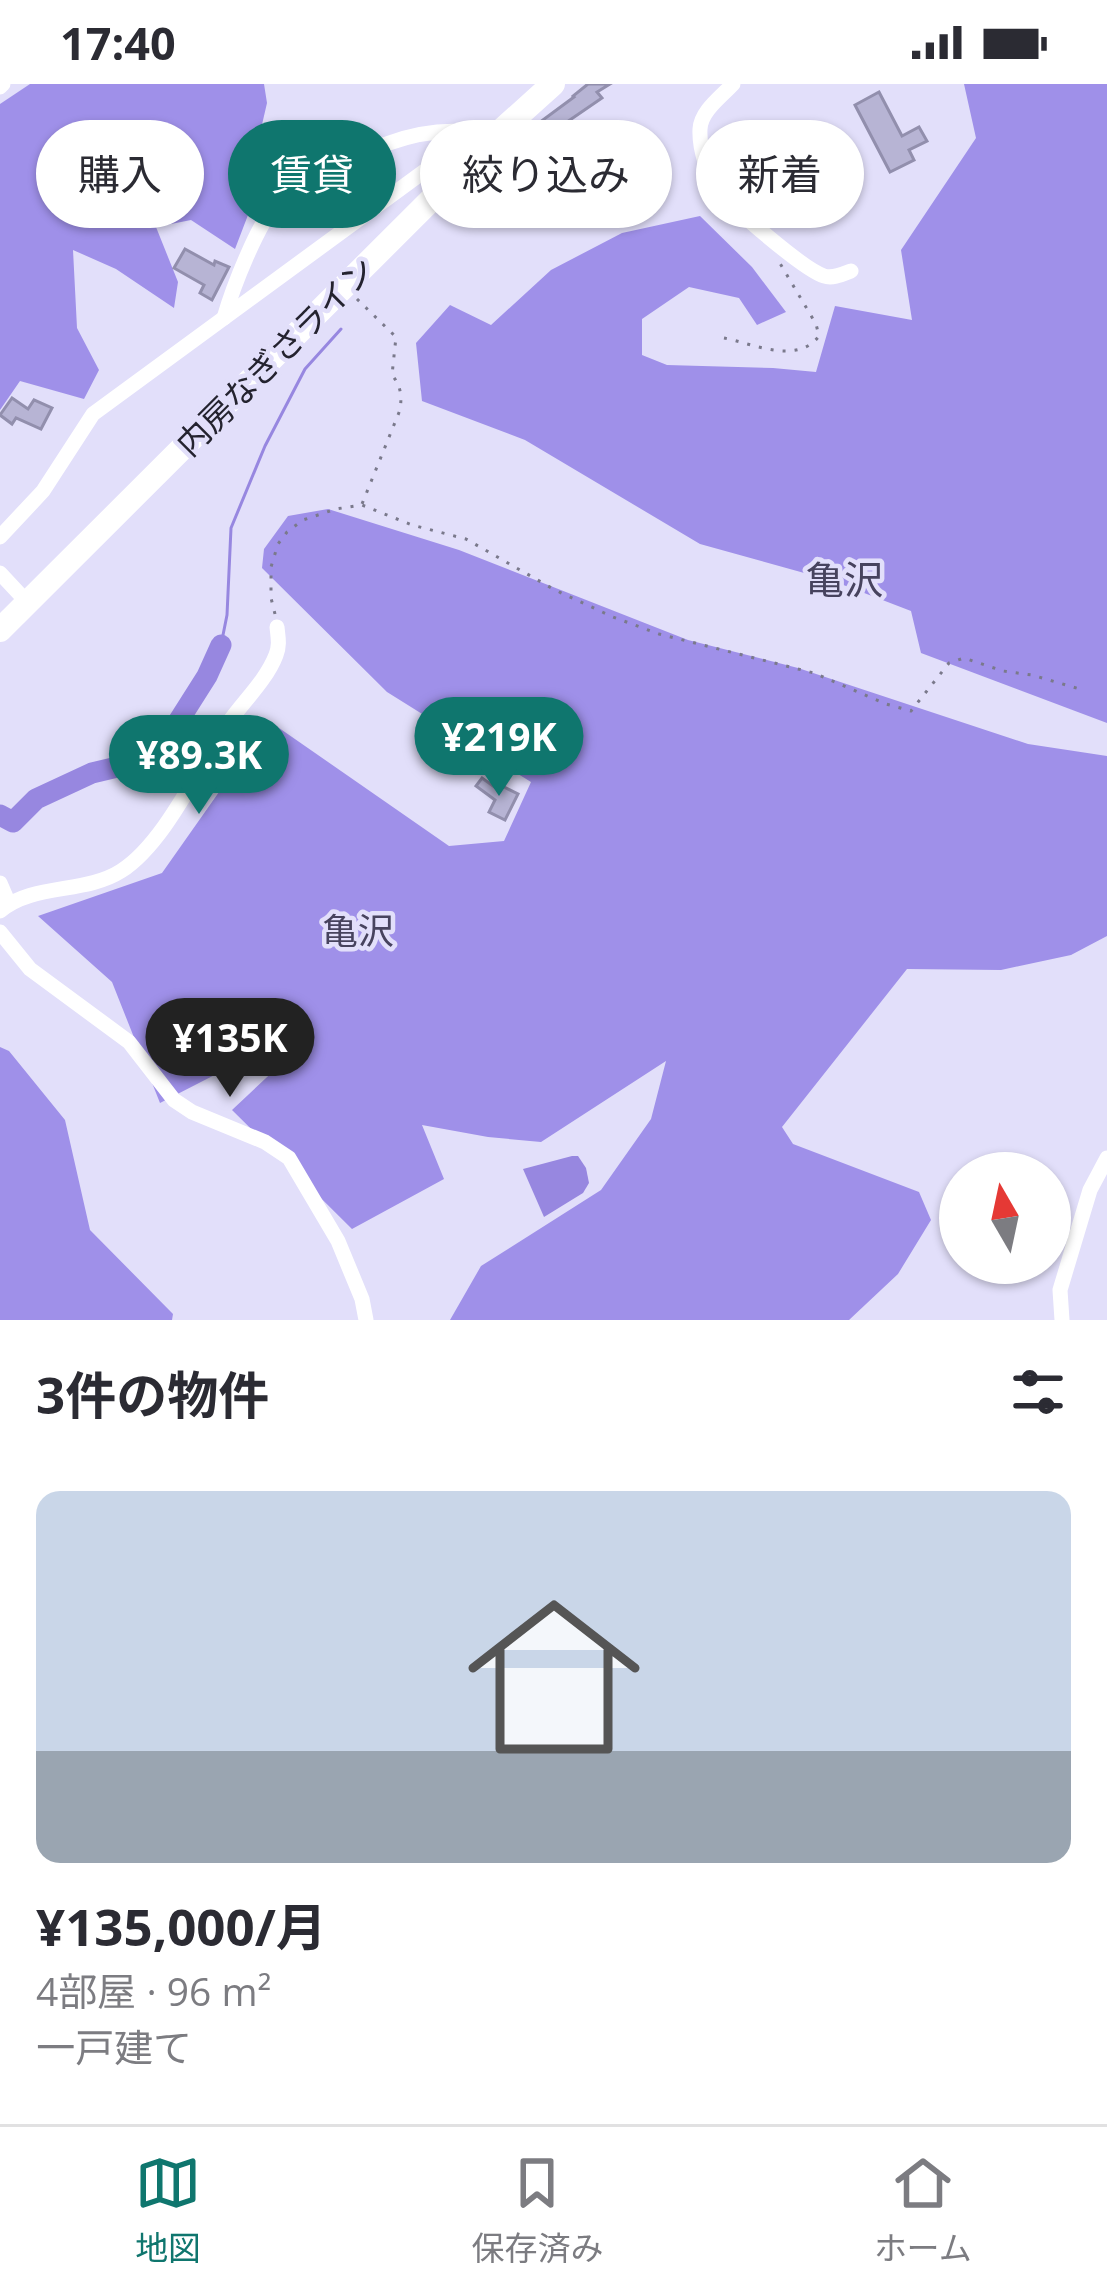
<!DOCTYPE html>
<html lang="ja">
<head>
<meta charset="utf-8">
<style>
	:root { --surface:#fff; --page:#f2f2f3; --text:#2b2b33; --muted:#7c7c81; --line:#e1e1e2; --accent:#0f766e }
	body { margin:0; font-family:"Open Sans","Noto Sans JP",sans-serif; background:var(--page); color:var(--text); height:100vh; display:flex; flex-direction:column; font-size:45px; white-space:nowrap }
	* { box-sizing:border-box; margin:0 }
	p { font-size:39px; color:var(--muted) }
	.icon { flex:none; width:66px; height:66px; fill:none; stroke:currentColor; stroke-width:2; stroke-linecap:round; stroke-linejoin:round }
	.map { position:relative; height:1236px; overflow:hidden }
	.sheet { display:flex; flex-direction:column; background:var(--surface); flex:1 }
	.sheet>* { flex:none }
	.top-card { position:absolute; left:36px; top:36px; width:1035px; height:108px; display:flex; gap:24px }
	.needle { width:78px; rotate:351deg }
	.buttons { position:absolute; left:939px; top:1068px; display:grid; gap:24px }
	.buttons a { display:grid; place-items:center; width:132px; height:132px; border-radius:50%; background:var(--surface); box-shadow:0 3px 9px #0004; font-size:60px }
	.price { position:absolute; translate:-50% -102px; padding:0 27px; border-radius:42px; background:var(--accent); color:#fff; font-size:39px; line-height:78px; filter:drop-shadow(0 3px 6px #0008) }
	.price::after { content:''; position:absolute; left:50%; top:72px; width:36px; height:27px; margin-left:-18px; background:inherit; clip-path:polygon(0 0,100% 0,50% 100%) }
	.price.active { background:#222; color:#fff }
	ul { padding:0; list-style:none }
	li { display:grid; align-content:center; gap:24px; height:636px; padding:0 36px }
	li span { display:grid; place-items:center; height:372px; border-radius:24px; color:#555 }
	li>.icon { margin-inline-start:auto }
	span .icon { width:216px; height:216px; fill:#fffc; stroke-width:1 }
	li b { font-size:51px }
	h2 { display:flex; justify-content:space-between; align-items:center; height:144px; padding:0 36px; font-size:51px }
	.chip { padding:0 42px; border-radius:54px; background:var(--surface); box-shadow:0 3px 9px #0004; font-size:42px; line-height:108px }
	.chip.active { background:var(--accent); color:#fff }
	.status { display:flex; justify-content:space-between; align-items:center; height:84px; padding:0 60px; background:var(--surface); direction:ltr }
	.status svg { height:33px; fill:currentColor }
	.dock { display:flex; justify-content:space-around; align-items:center; height:168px; border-top:3px solid var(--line); background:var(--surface); font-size:33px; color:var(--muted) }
	.dock a { display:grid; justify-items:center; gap:6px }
	.dock .active { color:var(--accent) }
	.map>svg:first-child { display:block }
	.forest { fill:#9f90e9 }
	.water { fill:#9787e0 }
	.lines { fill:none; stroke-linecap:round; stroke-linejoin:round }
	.stream { stroke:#9787e0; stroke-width:3 }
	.river { stroke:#9787e0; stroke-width:21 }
	.building { fill:#b7b4d4; stroke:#928fad; stroke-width:3 }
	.path { stroke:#7a798b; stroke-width:3; stroke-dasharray:3 9; stroke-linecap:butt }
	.minor { stroke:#fff; stroke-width:15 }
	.highway { stroke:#fff; stroke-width:24 }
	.labels { text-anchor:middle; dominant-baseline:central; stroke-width:9; stroke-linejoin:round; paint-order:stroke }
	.street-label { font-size:33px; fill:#24232f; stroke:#e2dffa }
	.neighbourhood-label { font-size:36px; fill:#47435e; stroke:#e2dffa }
	.quarter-label { font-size:39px; fill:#47435e; stroke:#e2dffa }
</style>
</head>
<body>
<div class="status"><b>17:40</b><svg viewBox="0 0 49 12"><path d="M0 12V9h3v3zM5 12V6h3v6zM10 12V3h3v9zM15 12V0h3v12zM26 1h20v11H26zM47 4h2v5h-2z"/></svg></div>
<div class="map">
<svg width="1107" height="1236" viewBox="0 0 1107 1236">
	<rect width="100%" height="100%" fill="#e2dffa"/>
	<g class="forest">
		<polygon points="30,0 264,0 267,19 254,75 248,131 235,165 191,136 156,143 178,198 174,224 116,185 73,166 77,244 99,286 84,315 20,297 0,326 0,20"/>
		<polygon points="964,0 1107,0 1107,639 921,569 911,527 833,497 700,460 525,356 422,317 416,259 450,221 491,241 551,186 622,149 700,132 752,183 786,228 757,241 739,214 689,203 642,235 642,271 667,281 773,284 816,288 835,222 912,236 901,166 976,54"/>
		<polygon points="328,425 459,466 688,556 798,584 1028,660 1107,672 1107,852 1071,871 1001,886 907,885 782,1043 793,1060 919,1108 931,1136 898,1190 849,1236 450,1236 481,1182 601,1106 651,1035 666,977 541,1058 488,1053 422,1041 444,1095 352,1145 232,1026 281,980 271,962 160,1019 112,898 38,832 162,789 269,637 449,762 504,757 531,698 387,608 262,484 264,465 288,432"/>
		<polygon points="0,963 9,967 65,1036 90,1146 173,1230 172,1236 0,1236"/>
	</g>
	<polygon class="water" points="572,1072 578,1072 586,1084 589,1099 583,1109 544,1133 523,1085"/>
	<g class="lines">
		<polyline class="stream" points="221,561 227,531 231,444 265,362 305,285 341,245"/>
		<polyline class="river" points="0,731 13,738 36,715 92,689 155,674 207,592 221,561"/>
	</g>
	<g class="building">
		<polygon points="588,0 610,0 597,8 602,14 548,51 550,53 536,69 522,57 536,41 574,13 573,12"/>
		<polygon points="879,8 902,52 919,43 927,57 909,66 914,76 890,88 855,21"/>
		<polygon points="298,43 310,61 285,77 292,92 280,99 263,61 276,55 277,57"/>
		<polygon points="185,165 214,181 215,177 229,183 212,216 200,209 204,201 174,184"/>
		<polygon points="12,314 28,325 34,316 52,324 41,345 16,334 12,340 0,331"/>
		<polygon points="482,694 500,707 502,702 518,710 505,736 489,728 495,716 476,702"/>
	</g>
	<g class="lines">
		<g class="path">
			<path d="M357,215L396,253L392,291C401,302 402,312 400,326L362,420"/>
			<path d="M724,254C754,260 797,281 819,252L816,240L778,176"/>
			<polyline points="275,530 271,514 271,483 278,460 287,448 303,436 336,425 362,421 412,441 466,455 555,506 613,533 659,550 814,589 886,620 911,627 949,579 964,574 1003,587 1032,591 1083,606"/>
		</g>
		<g class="minor">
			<path d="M733,0C721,13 701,27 700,45C699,65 708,93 720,108C735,126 803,185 824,192C833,195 843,190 851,187"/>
			<polyline points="0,3 3,0"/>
			<path d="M224,234C233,203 257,141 278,117C288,106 305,100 317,93C362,68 413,43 466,48L472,57"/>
			<polyline points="0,453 43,407 93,330 445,72 472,57 489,55"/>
			<polyline points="0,489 27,518"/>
			<polyline points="0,799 9,820"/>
			<path d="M0,827C33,799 85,810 121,787C165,759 199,682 229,638C244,617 267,595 276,571C280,561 278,553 277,543"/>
			<polyline points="0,848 30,885 129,958 174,1016 192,1028 265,1058 289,1074 338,1157 362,1215 366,1236"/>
			<polyline points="1062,1236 1060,1206 1090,1106 1107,1074"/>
		</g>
		<polyline class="highway" points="0,546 492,55 553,0"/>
	</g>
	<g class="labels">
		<g class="street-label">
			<text transform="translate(275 272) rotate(-45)">内房なぎさライン</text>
		</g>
		<g class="neighbourhood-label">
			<text x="358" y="846">亀沢</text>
		</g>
		<g class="quarter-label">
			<text x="844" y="494">亀沢</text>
		</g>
	</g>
</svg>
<div class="buttons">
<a><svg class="needle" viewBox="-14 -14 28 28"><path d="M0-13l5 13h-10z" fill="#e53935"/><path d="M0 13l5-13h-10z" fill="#7c7c81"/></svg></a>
</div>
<b class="price" style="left:499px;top:715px">¥219K</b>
<b class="price" style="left:199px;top:733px">¥89.3K</b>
<b class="price active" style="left:230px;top:1016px">¥135K</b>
<div class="top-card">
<a class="chip">購入</a>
<a class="chip active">賃貸</a>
<a class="chip">絞り込み</a>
<a class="chip">新着</a>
</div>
</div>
<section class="sheet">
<h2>3件の物件<svg class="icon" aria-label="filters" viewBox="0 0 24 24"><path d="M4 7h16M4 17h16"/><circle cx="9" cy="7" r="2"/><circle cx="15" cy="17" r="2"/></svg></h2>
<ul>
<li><span style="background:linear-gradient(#c9d6e8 70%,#9aa5b1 0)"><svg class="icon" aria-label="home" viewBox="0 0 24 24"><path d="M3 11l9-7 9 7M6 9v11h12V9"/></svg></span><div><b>¥135,000/月</b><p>4部屋 · 96 m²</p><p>一戸建て</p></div></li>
</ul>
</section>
<nav class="dock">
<a class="active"><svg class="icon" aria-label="map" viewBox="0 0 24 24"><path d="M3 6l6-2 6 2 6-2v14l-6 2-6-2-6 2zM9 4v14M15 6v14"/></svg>地図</a>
<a><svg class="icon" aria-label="saved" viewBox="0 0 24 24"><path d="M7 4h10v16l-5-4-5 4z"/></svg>保存済み</a>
<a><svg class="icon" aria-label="home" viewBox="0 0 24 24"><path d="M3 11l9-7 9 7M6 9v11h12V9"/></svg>ホーム</a>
</nav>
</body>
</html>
